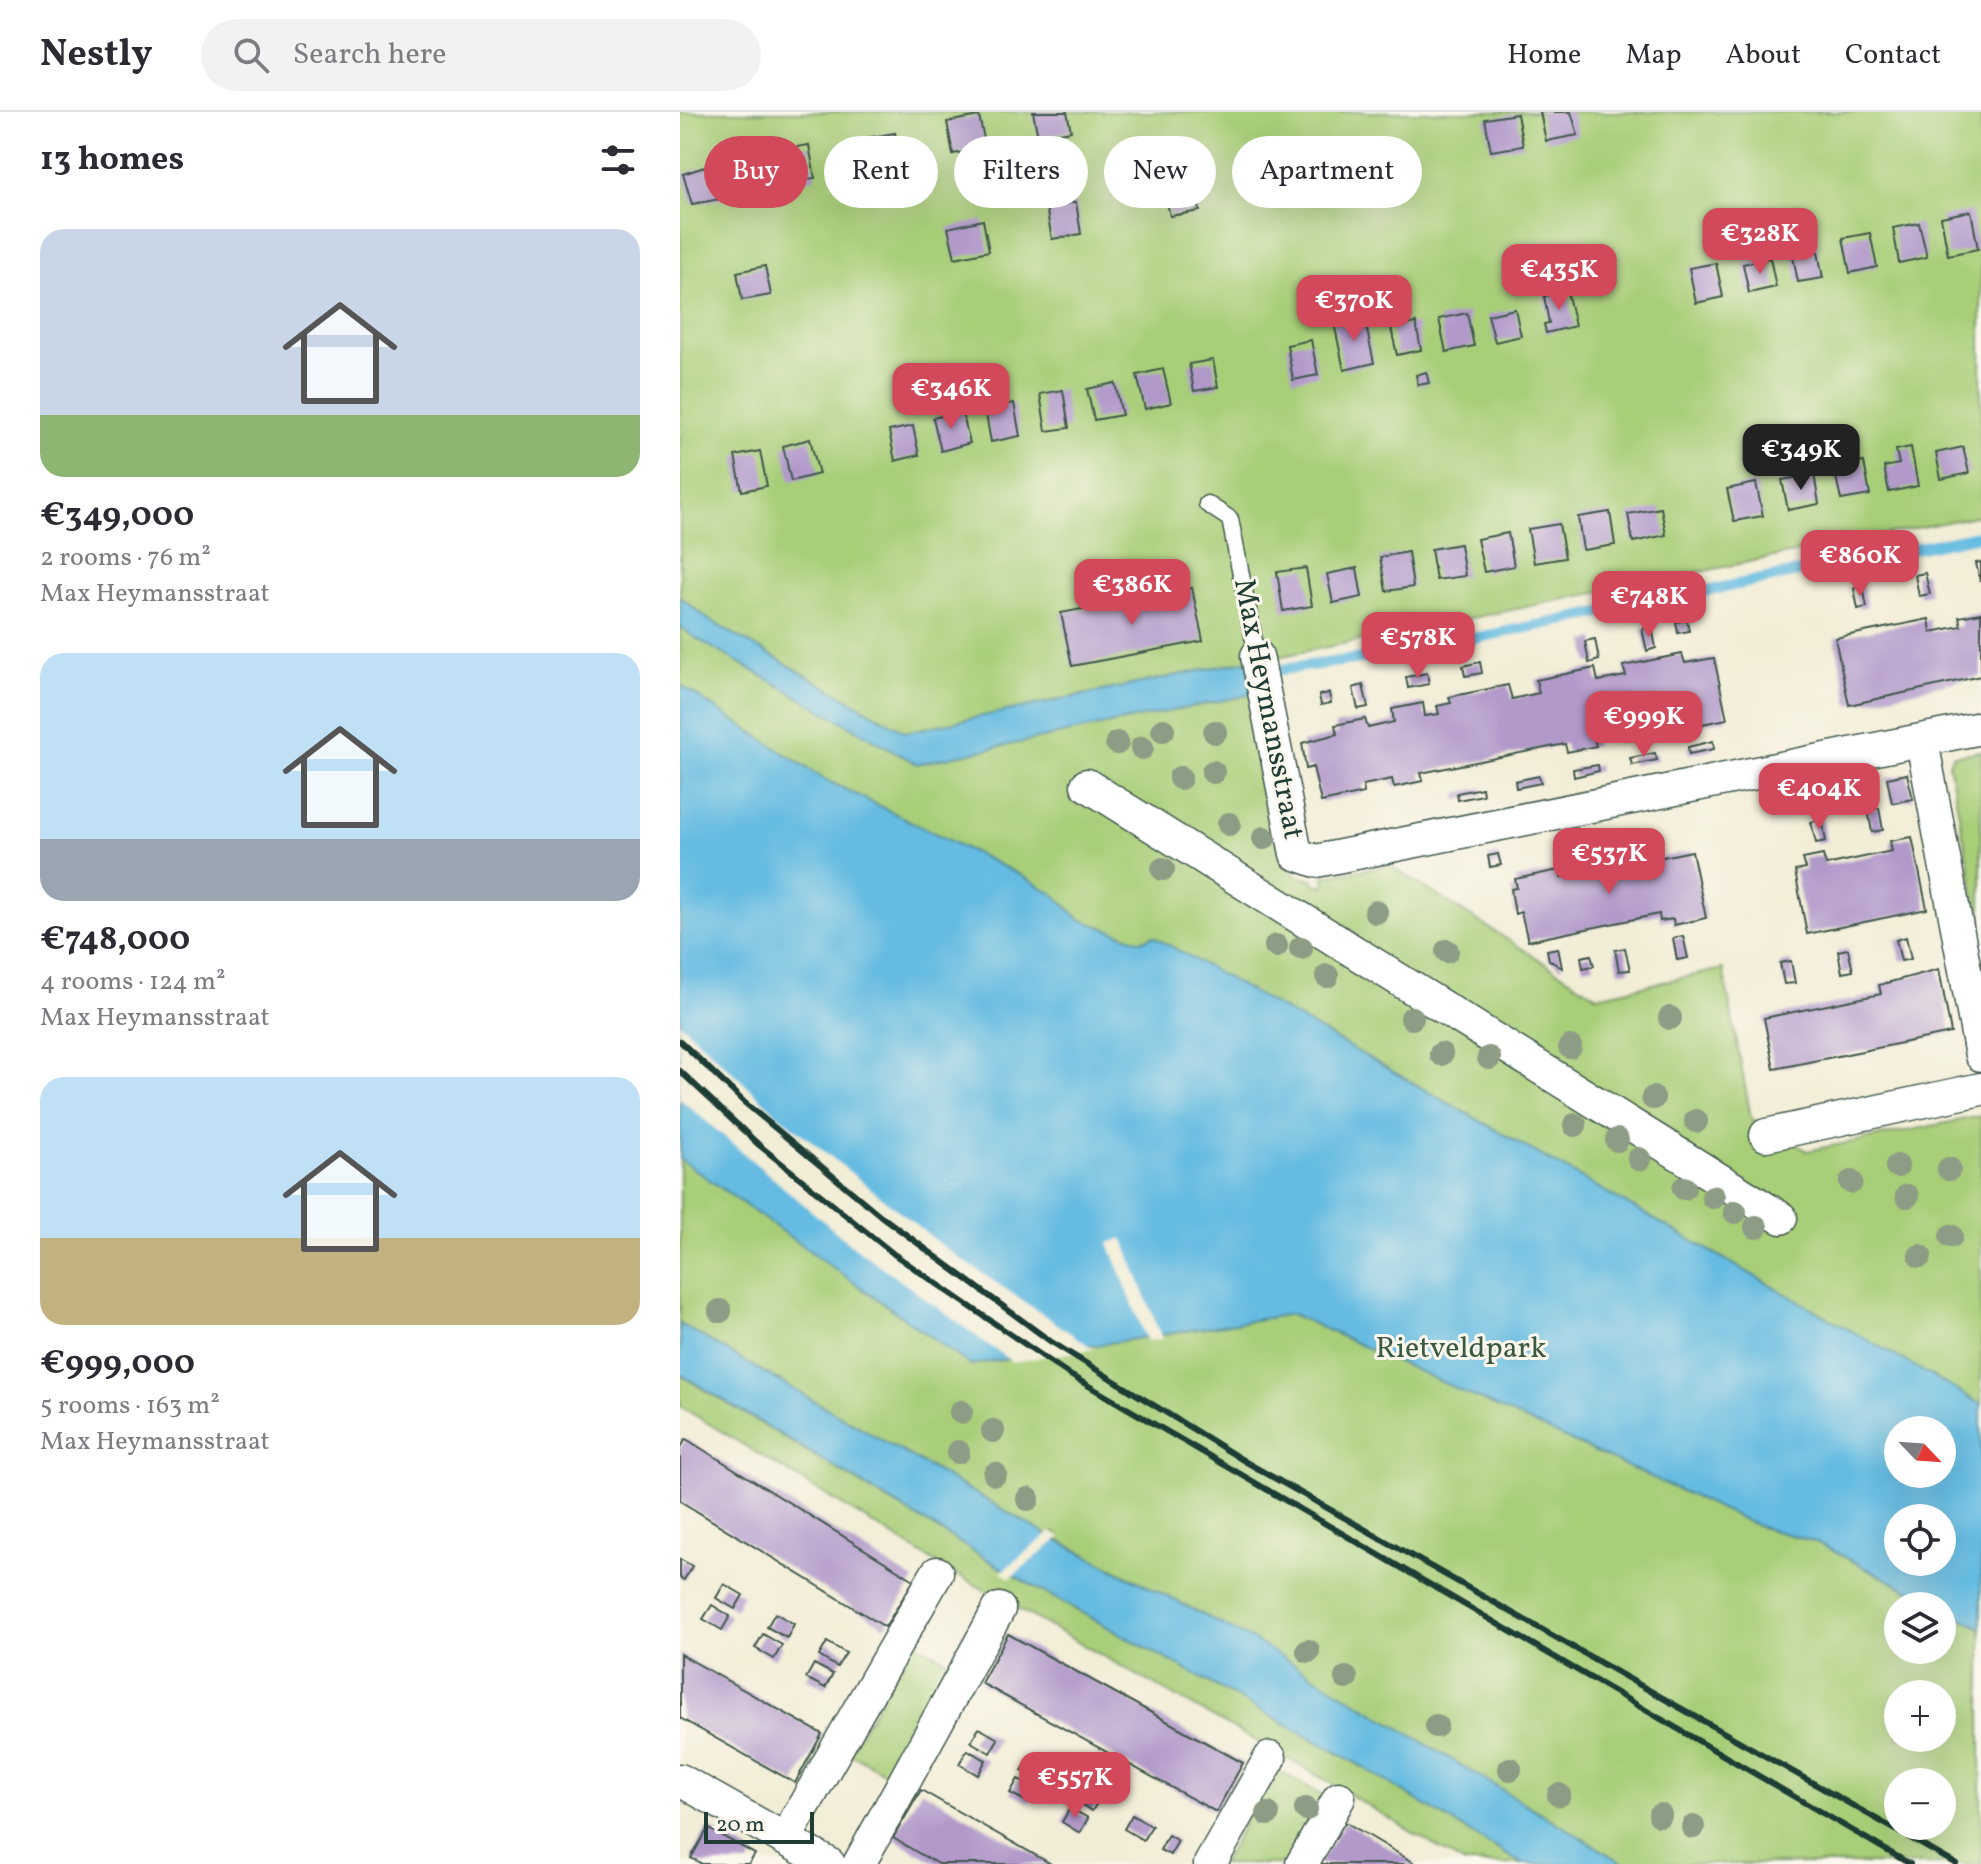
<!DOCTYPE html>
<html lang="en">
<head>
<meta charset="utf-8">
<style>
	:root { --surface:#fff; --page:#f2f2f3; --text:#2b2b33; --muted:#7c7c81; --line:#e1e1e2; --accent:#d1495b }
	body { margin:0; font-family:Vollkorn,serif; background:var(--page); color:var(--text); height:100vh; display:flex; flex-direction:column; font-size:30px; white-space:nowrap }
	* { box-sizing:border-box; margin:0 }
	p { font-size:26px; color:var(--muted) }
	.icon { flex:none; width:44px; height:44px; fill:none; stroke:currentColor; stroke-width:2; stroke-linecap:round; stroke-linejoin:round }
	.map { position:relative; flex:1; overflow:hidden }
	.sheet { display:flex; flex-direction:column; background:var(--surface); width:680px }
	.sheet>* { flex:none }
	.guide { position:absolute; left:24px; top:24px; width:760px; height:72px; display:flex; gap:16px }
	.needle { width:52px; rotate:115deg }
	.controls { position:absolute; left:1204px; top:1304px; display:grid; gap:16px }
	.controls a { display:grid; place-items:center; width:72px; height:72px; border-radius:50%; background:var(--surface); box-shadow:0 8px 32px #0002; font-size:40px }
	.scale { position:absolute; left:24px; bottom:20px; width:110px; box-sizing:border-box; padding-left:8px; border:4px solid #1f3d34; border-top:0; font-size:22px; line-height:28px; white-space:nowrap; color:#1f3d34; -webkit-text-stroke:6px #fbf7ec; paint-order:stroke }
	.price { position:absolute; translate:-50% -68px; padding:0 18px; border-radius:16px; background:var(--accent); color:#fff; font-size:26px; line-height:52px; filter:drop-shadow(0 2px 4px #0008) }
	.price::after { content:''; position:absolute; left:50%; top:48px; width:24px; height:18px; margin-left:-12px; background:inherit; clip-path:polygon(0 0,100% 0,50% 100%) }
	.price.selected { background:#222; color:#fff }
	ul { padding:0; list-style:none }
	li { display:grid; align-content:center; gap:16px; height:424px; padding:0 40px }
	li span { display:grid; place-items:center; height:248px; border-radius:24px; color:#555 }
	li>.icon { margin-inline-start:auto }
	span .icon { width:144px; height:144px; fill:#fffc; stroke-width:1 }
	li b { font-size:34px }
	h2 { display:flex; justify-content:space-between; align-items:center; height:96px; padding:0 40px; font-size:34px }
	.tag { padding:0 28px; border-radius:36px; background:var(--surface); box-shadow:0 8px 32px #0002; font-size:28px; line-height:72px }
	.tag.selected { background:var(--accent); color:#fff }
	header { display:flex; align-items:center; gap:48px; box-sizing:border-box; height:112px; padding:0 40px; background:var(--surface); border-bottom:2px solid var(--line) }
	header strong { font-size:38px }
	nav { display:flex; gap:44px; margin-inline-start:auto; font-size:28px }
	.search { width:560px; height:72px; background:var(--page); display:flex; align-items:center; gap:20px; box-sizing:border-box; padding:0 28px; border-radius:44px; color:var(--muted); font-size:30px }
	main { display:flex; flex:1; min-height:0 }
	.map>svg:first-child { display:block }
	.green { fill:#a8ce78; stroke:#648656; stroke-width:2; fill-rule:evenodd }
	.water { fill:#65bbe1; stroke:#427c8a; stroke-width:2; fill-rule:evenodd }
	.pier { fill:#f2edd6 }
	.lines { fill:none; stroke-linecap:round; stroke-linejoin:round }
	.stream { stroke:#65bbe1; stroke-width:11 }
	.building { fill:#b199ca }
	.lane-casing { stroke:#3f574c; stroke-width:19 }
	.street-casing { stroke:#3f574c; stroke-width:35 }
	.lane { stroke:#fff; stroke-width:16 }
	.street { stroke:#fff; stroke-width:32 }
	.rail { stroke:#1f3d34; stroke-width:6 }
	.tree { fill:#8d9c85 }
	.labels { text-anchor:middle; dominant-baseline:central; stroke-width:6; stroke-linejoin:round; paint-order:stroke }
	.street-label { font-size:30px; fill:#1f3d34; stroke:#fbf7ec }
	.park-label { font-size:30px; fill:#3a5a42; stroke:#fbf7ec }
</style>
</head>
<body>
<header>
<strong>Nestly</strong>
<div class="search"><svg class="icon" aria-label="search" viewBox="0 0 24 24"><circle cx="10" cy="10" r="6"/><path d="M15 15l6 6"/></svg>Search here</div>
<nav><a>Home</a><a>Map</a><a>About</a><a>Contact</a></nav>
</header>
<main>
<section class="sheet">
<h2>13 homes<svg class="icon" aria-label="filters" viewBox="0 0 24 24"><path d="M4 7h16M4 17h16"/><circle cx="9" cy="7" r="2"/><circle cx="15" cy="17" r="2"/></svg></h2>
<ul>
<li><span style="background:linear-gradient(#c9d6e8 75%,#8fb573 0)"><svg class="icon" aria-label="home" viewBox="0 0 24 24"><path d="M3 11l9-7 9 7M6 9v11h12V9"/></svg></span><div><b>€349,000</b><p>2 rooms · 76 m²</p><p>Max Heymansstraat</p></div></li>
<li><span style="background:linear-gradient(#bfe0f5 75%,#9aa5b1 0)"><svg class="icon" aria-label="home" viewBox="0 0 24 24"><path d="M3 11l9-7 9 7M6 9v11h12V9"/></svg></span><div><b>€748,000</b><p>4 rooms · 124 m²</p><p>Max Heymansstraat</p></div></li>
<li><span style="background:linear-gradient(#bfe0f5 65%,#c2b280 0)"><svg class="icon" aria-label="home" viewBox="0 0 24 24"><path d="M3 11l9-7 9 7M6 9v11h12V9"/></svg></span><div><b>€999,000</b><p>5 rooms · 163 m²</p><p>Max Heymansstraat</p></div></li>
</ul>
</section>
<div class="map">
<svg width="1301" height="1752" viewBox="0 0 1301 1752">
	<rect width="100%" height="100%" fill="#fbf7ec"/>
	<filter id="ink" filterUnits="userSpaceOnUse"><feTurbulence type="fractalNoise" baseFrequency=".0125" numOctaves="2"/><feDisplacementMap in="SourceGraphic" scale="16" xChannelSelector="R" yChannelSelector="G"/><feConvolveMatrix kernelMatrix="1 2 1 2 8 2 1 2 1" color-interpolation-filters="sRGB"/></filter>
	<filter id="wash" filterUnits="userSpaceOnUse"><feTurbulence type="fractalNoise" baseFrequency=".006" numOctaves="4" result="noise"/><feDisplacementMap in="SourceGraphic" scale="32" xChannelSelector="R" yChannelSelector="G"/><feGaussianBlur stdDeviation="1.8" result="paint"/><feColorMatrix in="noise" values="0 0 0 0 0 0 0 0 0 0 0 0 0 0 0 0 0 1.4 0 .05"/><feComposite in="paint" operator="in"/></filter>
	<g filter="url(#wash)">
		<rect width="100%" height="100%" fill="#f2edd6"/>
		<g class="green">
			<polygon points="0,0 1301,0 1301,403 226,620 29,508 0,485"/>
			<path d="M0,507L217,632L573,582L576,594L570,597L599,735C603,754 612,767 633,767L635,772L645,774L644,764L709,753L917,884L1043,857L1071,1006L1127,1039L1301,1004V1752H943L453,1467L376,1427L380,1424L373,1420L369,1424L0,1212ZM1218,1318H1262V1362H1218ZM1218,1406H1262V1450H1218ZM1218,1494H1262V1538H1218ZM1218,1582H1262V1626H1218ZM1218,1670H1262V1714H1218Z"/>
			<polygon points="1301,639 1301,814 1269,652 1272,644"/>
			<polygon points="0,1263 338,1466 671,1648 842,1752 785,1752 642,1666 265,1456 0,1294"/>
			<polygon points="234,1530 275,1553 211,1664 169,1641"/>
			<polygon points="594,1656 651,1688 613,1752 542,1752"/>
		</g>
		<g class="water">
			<polygon points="0,485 29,508 226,620 585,545 593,578 237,652 12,524 0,514"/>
			<path d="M0,573L144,667L338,762L375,783L399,807L461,829L473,824L1301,1292V1516L1136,1430L1080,1415L612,1202L290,1253L0,1047ZM1218,1318H1262V1362H1218ZM1218,1406H1262V1450H1218Z"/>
			<polygon points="0,1212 369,1424 577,1530 945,1752 842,1752 671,1648 338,1466 0,1262"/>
		</g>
		<g class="pier">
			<polygon points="0,911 95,1000 266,1137 414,1237 332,1250 169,1131 0,987"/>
			<polygon points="443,1126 482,1227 467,1229 429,1131"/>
			<polygon points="371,1420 381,1425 330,1466 321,1460"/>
		</g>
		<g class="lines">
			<polyline class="stream" points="584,560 727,540 1301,423"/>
		</g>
		<g id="blocks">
			<g class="building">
				<polygon points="353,0 387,0 391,19 358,25"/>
				<polygon points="860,0 891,0 898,23 866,29"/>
				<polygon points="837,2 843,34 811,39 805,7"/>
				<polygon points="299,4 306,36 273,42 267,10"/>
				<polygon points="215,21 221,52 192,58 186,26"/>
				<polygon points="722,32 727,56 700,62 696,38"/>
				<polygon points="129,33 135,66 109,70 104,37"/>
				<polygon points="624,44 630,76 602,81 596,50"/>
				<polygon points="43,49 51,85 12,92 3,62"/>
				<polygon points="513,65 520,99 490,104 483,71"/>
				<polygon points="396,90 401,122 372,127 366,95"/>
				<polygon points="1291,99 1298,137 1268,143 1261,105"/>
				<polygon points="303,108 309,139 275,146 268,116"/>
				<polygon points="1239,111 1247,145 1219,151 1213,116"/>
				<polygon points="1190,121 1197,155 1170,161 1163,126"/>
				<polygon points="1136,129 1143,166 1118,170 1111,134"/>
				<polygon points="1090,146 1096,175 1069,181 1063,152"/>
				<polygon points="1036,151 1043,185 1016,191 1009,156"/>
				<polygon points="85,154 91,183 62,188 57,160"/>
				<polygon points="887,179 895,214 866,221 864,212 869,211 864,184"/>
				<polygon points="835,197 841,224 815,230 808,203"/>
				<polygon points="787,201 794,234 766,240 759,207"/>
				<polygon points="684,204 694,251 664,258 654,211"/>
				<polygon points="736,211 741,238 717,243 711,216"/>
				<polygon points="631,228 638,263 613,268 607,233"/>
				<polygon points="533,248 538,275 514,279 509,252"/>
				<polygon points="483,257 491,291 465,297 457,263"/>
				<polygon points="746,260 749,271 738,273 736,263"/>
				<polygon points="435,271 442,303 414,308 407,277"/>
				<polygon points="383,278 389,316 366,319 360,282"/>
				<polygon points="334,291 340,324 311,330 305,297"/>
				<polygon points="282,299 290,331 261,339 253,306"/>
				<polygon points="233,314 239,343 215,349 209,319"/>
				<polygon points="130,327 139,362 111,369 103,334"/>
				<polygon points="1231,335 1238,374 1209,380 1204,355 1219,352 1216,338"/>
				<polygon points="1283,335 1289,361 1261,367 1256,341"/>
				<polygon points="80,339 87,374 62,379 55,344"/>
				<polygon points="1184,350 1190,383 1161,388 1154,355"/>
				<polygon points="1134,362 1139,392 1108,398 1102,368"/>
				<polygon points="1076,371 1083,404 1054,409 1047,377"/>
				<polygon points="981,396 986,423 953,430 948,402"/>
				<polygon points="930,400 935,433 903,438 898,405"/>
				<polygon points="879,412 885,446 854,451 848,417"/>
				<polygon points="828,421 834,454 804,460 797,427"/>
				<polygon points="780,432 785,464 756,468 751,437"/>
				<polygon points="728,440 733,475 706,479 700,445"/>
				<polygon points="1301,450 1301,469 1300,469 1296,451"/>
				<polygon points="626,456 632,494 603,499 597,460"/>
				<polygon points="677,456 682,485 653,491 647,462"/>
				<polygon points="1245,461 1250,482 1239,484 1235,463"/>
				<polygon points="1183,474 1187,495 1178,497 1174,476"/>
				<polygon points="512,476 523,529 392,554 381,501"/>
				<polygon points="1301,501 1301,564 1169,593 1155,526 1249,507 1251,520 1281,514 1279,505"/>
				<polygon points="1007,508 1009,519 998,521 996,510"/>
				<polygon points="972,515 976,536 967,539 962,517"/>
				<polygon points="915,527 919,548 909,551 905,529"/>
				<polygon points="1002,542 1005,551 1034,546 1047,607 1002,616 1000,608 972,614 973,622 945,628 943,620 914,626 916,634 887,640 885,632 741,661 743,669 714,675 712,667 683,673 684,681 641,690 633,655 626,657 622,631 657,622 655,613 685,607 688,616 714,610 712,597 743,591 745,604 759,602 757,594 771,591 769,585 828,573 832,587 859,581 856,568 915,556 918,569 946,564 943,554"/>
				<polygon points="800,550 802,561 785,564 783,554"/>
				<polygon points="747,561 749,572 728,576 726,565"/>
				<polygon points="683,573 688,595 678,597 673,576"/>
				<polygon points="649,581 651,591 641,593 639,583"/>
				<polygon points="1033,629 1034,637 1009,642 1008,635"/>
				<polygon points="975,641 977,648 952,653 950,646"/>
				<polygon points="918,653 919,659 894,665 893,657"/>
				<polygon points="1227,662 1233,687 1212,691 1207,666"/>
				<polygon points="859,664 861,671 836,676 835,669"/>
				<polygon points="802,676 803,683 778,688 777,681"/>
				<polygon points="1199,696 1203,718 1192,720 1188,698"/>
				<polygon points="1142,708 1146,729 1136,731 1131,710"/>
				<polygon points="1232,725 1247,797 1127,822 1115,759 1126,757 1123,747 1143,743 1146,753 1212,739 1210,729"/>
				<polygon points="1012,739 1026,806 994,813 993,807 980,809 979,802 848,829 841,800 835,802 831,777 837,776 835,767 879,758 881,765 910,759 909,752 937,746 939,754"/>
				<polygon points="818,742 821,753 810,755 808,744"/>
				<polygon points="1003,824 1008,846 997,848 993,826"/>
				<polygon points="1226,825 1231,847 1221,849 1216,828"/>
				<polygon points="878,836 882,856 869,848 867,838"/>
				<polygon points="945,836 950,858 939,859 935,838"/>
				<polygon points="1168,837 1173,859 1162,861 1158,839"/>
				<polygon points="911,843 914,854 903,856 901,845"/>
				<polygon points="1111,849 1115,871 1104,872 1100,851"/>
				<polygon points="1259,857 1271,921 1094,957 1084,906 1201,882 1199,873"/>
				<polygon points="6,1327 234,1468 205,1515 0,1389 0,1337"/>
				<polygon points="0,1447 12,1454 4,1468 0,1466"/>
				<polygon points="44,1472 63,1483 55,1497 36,1486"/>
				<polygon points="32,1493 50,1504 42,1518 23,1507"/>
				<polygon points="95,1501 114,1512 107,1526 87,1515"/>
				<polygon points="83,1522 102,1533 94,1547 75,1536"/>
				<polygon points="328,1522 563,1651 536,1700 301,1571"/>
				<polygon points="147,1530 166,1541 157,1555 139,1544"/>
				<polygon points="0,1542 142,1622 115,1671 0,1606"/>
				<polygon points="134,1552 153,1562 145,1576 126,1566"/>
				<polygon points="299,1616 318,1627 310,1641 291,1630"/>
				<polygon points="287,1638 306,1648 298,1663 279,1652"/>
				<polygon points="350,1645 369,1656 361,1670 342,1659"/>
				<polygon points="338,1667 357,1677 349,1691 330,1681"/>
				<polygon points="402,1674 421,1685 412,1699 394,1688"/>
				<polygon points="241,1678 293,1708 371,1752 258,1752 240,1742 213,1726"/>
				<polygon points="390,1696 408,1706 400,1721 382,1710"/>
				<polygon points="452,1703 472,1714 463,1728 444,1717"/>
				<polygon points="665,1710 691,1725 736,1752 639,1752"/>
				<polygon points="28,1716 75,1742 69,1752 22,1752 11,1746"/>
				<polygon points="488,1723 498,1729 490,1743 480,1738"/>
			</g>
		</g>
	</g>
	<g filter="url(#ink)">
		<use href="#blocks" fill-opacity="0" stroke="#3f574c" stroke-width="2"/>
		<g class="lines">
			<defs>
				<polyline id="lane" points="527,392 550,407 577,544"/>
				<g id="street">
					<polyline points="577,544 616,742 636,749 1301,616"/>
					<polyline points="1242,629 1301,943"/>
					<polyline points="407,673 1101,1106"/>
					<polyline points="1086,1023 1301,977"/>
					<polyline points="0,1668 149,1752"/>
					<polyline points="105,1727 257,1461"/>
					<polyline points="179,1752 319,1497"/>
					<polyline points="530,1752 590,1646"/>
					<polyline points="622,1752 659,1686"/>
				</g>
			</defs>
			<use href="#lane" class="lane-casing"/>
			<use href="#street" class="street-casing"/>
			<use href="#lane" class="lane"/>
			<use href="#street" class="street"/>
			<g class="rail">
				<polyline points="0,929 65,991 201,1104 370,1229 566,1350 1276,1752"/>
				<polyline points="0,959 79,1033 215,1143 390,1263 1230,1752"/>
			</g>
		</g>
		<g class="tree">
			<circle cx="483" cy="618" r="12"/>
			<circle cx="535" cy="620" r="12"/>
			<circle cx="437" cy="631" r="12"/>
			<circle cx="462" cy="636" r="12"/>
			<circle cx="533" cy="660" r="12"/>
			<circle cx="500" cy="666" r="12"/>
			<circle cx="549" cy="712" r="12"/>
			<circle cx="584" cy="726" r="12"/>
			<circle cx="483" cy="757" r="12"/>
			<circle cx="696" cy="800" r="12"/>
			<circle cx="596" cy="834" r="12"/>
			<circle cx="621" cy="836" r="12"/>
			<circle cx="767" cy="839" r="12"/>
			<circle cx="647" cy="864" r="12"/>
			<circle cx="732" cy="906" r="12"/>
			<circle cx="990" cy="906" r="12"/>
			<circle cx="890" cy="935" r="12"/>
			<circle cx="761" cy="942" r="12"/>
			<circle cx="809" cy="946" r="12"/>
			<circle cx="973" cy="986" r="12"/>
			<circle cx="1016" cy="1009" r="12"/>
			<circle cx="895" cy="1013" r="12"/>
			<circle cx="937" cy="1028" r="12"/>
			<circle cx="959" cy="1047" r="12"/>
			<circle cx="1217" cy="1054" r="12"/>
			<circle cx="1269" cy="1057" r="12"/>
			<circle cx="1171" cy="1070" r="12"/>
			<circle cx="1004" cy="1076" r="12"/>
			<circle cx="1227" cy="1084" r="12"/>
			<circle cx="1033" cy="1085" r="12"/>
			<circle cx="1055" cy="1100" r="12"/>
			<circle cx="1076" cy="1115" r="12"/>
			<circle cx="1271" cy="1124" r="12"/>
			<circle cx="1240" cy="1144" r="12"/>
			<circle cx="40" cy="1199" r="12"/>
			<circle cx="281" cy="1300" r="12"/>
			<circle cx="313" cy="1319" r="12"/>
			<circle cx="278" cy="1340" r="12"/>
			<circle cx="315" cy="1362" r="12"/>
			<circle cx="348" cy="1387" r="12"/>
			<circle cx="628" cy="1539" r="12"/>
			<circle cx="666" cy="1566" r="12"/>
			<circle cx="756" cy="1614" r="12"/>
			<circle cx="830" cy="1657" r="12"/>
			<circle cx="879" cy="1683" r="12"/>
			<circle cx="626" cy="1697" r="12"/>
			<circle cx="588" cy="1702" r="12"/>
			<circle cx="980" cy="1703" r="12"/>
			<circle cx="1013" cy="1715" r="12"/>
		</g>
	</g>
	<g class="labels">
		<g class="street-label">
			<text transform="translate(588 597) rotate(79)">Max Heymansstraat</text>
		</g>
		<g class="park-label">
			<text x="781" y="1237">Rietveldpark</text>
		</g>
	</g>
</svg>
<div class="controls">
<a><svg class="needle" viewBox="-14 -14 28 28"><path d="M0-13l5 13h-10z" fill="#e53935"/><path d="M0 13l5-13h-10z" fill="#7c7c81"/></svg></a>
<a><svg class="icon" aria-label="locate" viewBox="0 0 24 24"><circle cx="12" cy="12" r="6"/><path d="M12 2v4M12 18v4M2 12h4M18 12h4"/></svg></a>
<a><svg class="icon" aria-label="layers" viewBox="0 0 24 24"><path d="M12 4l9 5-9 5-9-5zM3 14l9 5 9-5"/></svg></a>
<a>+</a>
<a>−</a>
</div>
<div class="scale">20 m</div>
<b class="price" style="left:1080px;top:164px">€328K</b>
<b class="price" style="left:879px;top:200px">€435K</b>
<b class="price" style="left:674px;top:231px">€370K</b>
<b class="price" style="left:271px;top:319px">€346K</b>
<b class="price selected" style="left:1121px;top:380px">€349K</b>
<b class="price" style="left:1180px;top:486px">€860K</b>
<b class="price" style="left:452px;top:515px">€386K</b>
<b class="price" style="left:969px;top:527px">€748K</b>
<b class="price" style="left:738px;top:568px">€578K</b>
<b class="price" style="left:964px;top:647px">€999K</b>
<b class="price" style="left:1139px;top:719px">€404K</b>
<b class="price" style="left:929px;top:784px">€537K</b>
<b class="price" style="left:395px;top:1708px">€557K</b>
<div class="guide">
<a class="tag selected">Buy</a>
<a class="tag">Rent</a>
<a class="tag">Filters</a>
<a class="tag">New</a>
<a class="tag">Apartment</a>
</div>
</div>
</main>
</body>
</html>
